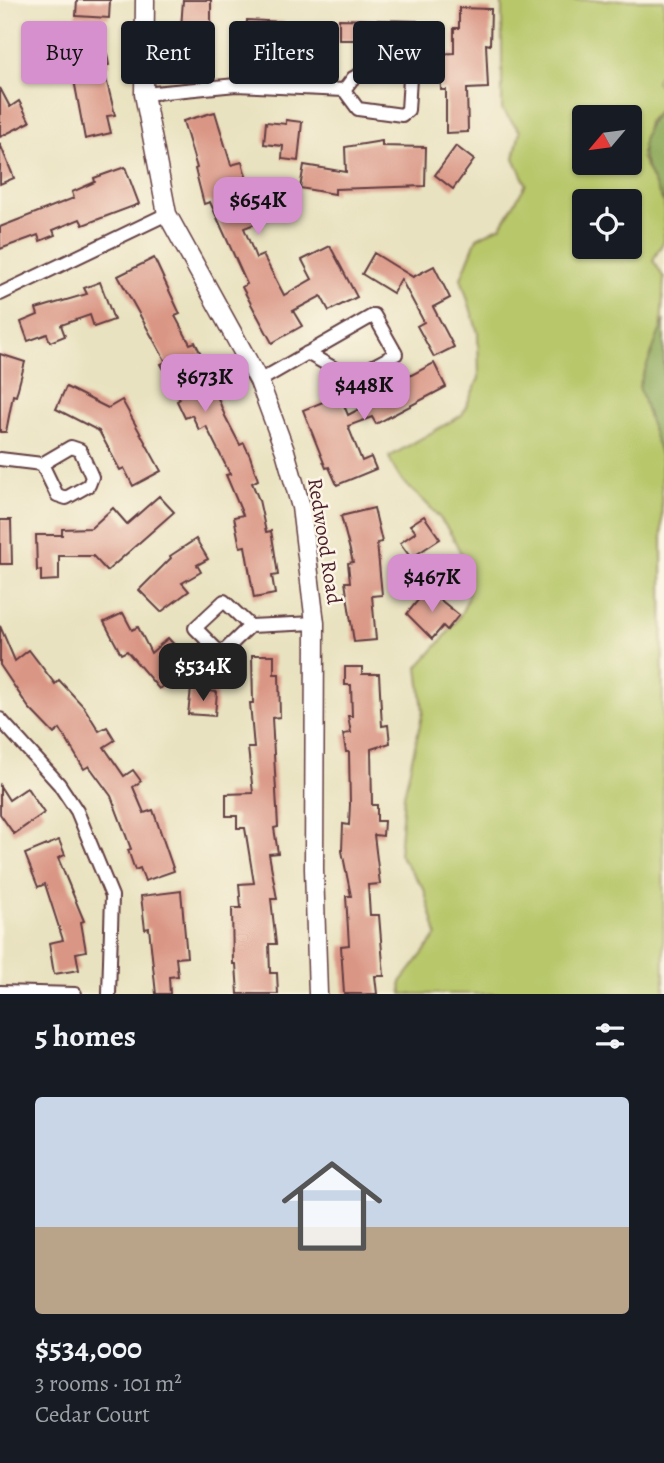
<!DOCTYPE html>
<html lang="en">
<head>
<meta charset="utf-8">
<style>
	:root { --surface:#171b24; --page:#242831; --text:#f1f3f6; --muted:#9ea1a6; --line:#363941; --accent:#d690ce }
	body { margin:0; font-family:Alegreya,serif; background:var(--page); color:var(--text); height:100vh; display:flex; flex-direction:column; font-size:26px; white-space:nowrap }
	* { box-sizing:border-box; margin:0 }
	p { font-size:23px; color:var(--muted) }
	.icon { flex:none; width:38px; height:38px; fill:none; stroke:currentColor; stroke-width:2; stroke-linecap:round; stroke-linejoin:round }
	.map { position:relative; height:994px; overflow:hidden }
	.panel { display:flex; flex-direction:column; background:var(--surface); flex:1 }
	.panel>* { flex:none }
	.top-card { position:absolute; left:21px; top:21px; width:623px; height:63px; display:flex; gap:14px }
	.needle { width:46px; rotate:241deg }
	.controls { position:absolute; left:572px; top:105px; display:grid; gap:14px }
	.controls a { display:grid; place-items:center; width:70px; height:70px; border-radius:7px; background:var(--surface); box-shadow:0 2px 5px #0004; font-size:35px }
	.price { position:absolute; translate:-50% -60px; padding:0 16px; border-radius:14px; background:var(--accent); color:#111; font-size:23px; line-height:46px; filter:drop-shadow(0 2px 4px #0008) }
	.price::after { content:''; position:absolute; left:50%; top:42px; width:21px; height:16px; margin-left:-10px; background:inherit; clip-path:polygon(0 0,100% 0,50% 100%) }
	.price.on { background:#222; color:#fff }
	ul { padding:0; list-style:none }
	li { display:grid; align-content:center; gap:14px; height:371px; padding:0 35px }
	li+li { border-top:2px solid var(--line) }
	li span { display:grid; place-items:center; height:217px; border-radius:7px; color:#555 }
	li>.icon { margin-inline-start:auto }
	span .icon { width:126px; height:126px; fill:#fffc; stroke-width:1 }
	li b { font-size:30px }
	h2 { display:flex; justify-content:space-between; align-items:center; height:84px; padding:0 35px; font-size:30px }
	.chip { padding:0 24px; border-radius:7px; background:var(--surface); box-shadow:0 2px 5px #0004; font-size:24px; line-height:63px }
	.chip.on { background:var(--accent); color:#111 }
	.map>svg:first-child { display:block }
	.green { fill:#b8c76a; stroke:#81734a; stroke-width:2; fill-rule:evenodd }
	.forest { fill:#92ac5e; stroke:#6e6644; stroke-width:2 }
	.building { fill:#da9685 }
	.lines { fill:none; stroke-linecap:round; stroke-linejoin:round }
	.street-casing { stroke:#623c41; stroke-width:16 }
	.secondary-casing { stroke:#623c41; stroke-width:21 }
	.street { stroke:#fff; stroke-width:12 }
	.secondary { stroke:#fff; stroke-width:18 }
	.labels { text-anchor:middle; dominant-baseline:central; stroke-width:5; stroke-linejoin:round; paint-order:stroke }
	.street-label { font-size:21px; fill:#4a1f2b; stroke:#fcf5e5 }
</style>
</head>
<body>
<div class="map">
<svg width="664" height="994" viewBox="0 0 664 994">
	<rect width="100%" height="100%" fill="#fcf5e5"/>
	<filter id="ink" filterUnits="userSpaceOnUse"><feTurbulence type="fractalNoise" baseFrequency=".0143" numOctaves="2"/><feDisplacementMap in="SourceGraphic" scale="14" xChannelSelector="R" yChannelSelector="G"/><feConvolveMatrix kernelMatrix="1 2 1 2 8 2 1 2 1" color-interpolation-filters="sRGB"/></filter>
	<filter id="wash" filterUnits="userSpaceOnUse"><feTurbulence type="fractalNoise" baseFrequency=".00686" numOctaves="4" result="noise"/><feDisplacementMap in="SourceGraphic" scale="28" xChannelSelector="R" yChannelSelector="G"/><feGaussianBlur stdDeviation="1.57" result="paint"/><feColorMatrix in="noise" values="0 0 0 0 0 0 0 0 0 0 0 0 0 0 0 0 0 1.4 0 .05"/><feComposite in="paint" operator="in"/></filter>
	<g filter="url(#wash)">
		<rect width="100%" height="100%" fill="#e9e2c0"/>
		<path class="green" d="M502,0H664V67L656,81L664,90V105L648,122L641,157L664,203V241L653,260L664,278L661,332L664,994H402L401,982L437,935L424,889L399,854L404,795L423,711L418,667C432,651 460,623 466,602C477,571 450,527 429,506C410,487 399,483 389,457L462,415L479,378L478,333L461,278L477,238L501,226L526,184L514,158L520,131L502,110ZM584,117H630V163H584ZM584,201H630V247H584Z"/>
		<g class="forest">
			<path d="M664,105V203C644,163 628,142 664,105Z"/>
			<polygon points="664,320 664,468 639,386"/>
		</g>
		<g id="blocks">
			<g class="building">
				<polygon points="77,0 110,0 109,18 76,16"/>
				<polygon points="183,0 211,0 211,64 181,64 181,44 176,44 176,28 181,28"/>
				<polygon points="459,8 491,9 490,45 486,44 488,88 467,89 468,132 446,133 446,90 441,90 440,54 454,53 454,28 459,28"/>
				<polygon points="339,19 417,21 417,43 398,42 397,48 357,46 357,40 339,40"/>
				<polygon points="247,20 284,22 284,27 329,29 328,57 308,56 308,62 245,60"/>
				<polygon points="106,48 109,65 103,66 115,115 107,116 111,133 85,139 72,69 63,70 60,57"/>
				<polygon points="0,88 10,107 19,101 30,122 0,137"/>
				<polygon points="215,112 231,165 242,162 250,191 243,193 255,224 244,228 256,258 263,255 284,295 312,279 302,260 330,246 357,297 329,311 321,296 293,311 302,326 272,343 242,287 247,284 210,202 204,204 195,169 197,168 183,121"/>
				<polygon points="286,120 302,122 298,161 282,159 283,146 264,144 266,122 286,124"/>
				<polygon points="382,141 382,146 426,147 425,186 335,189 335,194 300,188 304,165 346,172 345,147"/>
				<polygon points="0,144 14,178 0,184"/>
				<polygon points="456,146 474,160 453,189 435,175"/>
				<polygon points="125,167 139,204 83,225 80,219 53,230 55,235 40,241 38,235 0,249 0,227 74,198 72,192 95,182 94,178"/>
				<polygon points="374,253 413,277 434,266 450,298 433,307 454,347 434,357 417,326 424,322 401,279 393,293 362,274"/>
				<polygon points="154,258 180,314 175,316 190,344 195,342 222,396 218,398 225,416 240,445 244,443 250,456 258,480 252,483 259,500 266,532 271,531 274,548 278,575 272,576 275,594 254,598 245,546 240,547 234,517 243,515 226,475 230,474 206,426 199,430 192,415 185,418 177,401 180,399 161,364 166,362 118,276"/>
				<polygon points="100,282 114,320 94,327 90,315 61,325 65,336 50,342 47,334 28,341 21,322 38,315 36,309 87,294 84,288"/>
				<polygon points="0,354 25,362 16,396 13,395 6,432 0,432"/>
				<polygon points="434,363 446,387 376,424 372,417 348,426 362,461 371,457 376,469 337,485 329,467 326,468 303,410 340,395 348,415 384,396 381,391"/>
				<polygon points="66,387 108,408 122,400 161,471 133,486 124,468 120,470 99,431 56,409"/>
				<polygon points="159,496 174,512 107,571 93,556 59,556 59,580 41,581 41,570 37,571 36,535 62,535 62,529 91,528 113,508 127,524"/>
				<polygon points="374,508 382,542 377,543 382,595 372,596 376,640 354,642 345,582 350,582 348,563 353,562 341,516"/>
				<polygon points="424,516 440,539 411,558 400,543 416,532 410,525"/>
				<polygon points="0,520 11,520 12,564 0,564"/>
				<polygon points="196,539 208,559 197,565 201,572 182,583 189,591 161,612 139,590 171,558 170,556"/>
				<polygon points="427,589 459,615 447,630 443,626 432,639 407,614"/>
				<polygon points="123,613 132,630 138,627 151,653 168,638 192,664 159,689 127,651 121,654 104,622"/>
				<polygon points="0,626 15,661 29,650 55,684 59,680 84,707 99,731 107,727 115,740 104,747 124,776 133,770 141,781 133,787 144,813 153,810 174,871 145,881 140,868 135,870 128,850 131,849 111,796 89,766 84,769 60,729 54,734 29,708 0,665"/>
				<polygon points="252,655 274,655 274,674 279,674 280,717 272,718 278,827 274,828 278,853 269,854 277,899 271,899 276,944 269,944 270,973 277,973 278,994 238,994 236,964 233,964 232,908 241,908 239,884 254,883 245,828 237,828 237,816 226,816 226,794 253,793 248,748 254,748 250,703 253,703"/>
				<polygon points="345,667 362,667 362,674 379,674 382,726 388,725 390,743 371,749 372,805 377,805 377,821 384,821 383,836 374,835 380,884 368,885 370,915 379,915 384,976 375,976 377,994 344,994 341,946 349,945 346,896 351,896 342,851 343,824 349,825 350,804 349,752 346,752 343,734 351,733 348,716 352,716 351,685 345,685"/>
				<polygon points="191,689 217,692 215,716 188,714"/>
				<polygon points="0,786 9,800 27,788 44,813 14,834 0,814"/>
				<polygon points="59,840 65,855 58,858 84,921 81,922 86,951 76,953 79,970 54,974 49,943 63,940 45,884 38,887 25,854"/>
				<polygon points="181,891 187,957 176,958 178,976 169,977 170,994 156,994 149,928 145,929 141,896"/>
			</g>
		</g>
	</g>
	<g filter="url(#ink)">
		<use href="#blocks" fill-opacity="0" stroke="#623c41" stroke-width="2"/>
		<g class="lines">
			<defs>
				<g id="street">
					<polygon points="367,71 405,72 410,78 408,110 402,115 358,109 344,90 353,78"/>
					<polyline points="144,94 236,85 344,90"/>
					<polyline points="0,294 167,214"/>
					<polyline points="259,381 374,315 396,354 351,378 307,353"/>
					<polyline points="0,459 42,464 71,447 80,450 92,477 89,485 66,498 57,495 42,464"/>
					<polyline points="250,626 221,654 195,628 224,601 250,626 315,623"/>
					<polyline points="0,719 59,784 77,811 112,896 109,994"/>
					<polyline points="0,992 75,994"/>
				</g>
				<polyline id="secondary" points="145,0 144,94 167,214 259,381 285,451 301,507 315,623 314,869 318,994"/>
			</defs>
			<use href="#street" class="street-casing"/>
			<use href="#secondary" class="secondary-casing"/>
			<use href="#street" class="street"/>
			<use href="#secondary" class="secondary"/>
		</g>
	</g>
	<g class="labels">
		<g class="street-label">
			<text transform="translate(325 541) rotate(81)">Redwood Road</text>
		</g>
	</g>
</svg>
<div class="controls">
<a><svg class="needle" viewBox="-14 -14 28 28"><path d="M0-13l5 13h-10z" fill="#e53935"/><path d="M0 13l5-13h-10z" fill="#9ea1a6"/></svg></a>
<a><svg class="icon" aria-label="locate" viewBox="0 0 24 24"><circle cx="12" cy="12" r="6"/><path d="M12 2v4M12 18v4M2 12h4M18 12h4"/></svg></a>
</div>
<b class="price" style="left:258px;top:237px">$654K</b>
<b class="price" style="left:205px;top:414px">$673K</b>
<b class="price" style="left:364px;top:422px">$448K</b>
<b class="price" style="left:432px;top:614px">$467K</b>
<b class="price on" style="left:203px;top:703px">$534K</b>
<div class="top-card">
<a class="chip on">Buy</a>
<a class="chip">Rent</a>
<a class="chip">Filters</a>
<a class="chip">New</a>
</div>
</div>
<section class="panel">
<h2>5 homes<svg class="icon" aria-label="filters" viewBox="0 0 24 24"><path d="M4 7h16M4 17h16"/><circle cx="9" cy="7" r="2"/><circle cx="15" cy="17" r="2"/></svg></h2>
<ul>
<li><span style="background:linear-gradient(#c9d6e8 60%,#b9a48a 0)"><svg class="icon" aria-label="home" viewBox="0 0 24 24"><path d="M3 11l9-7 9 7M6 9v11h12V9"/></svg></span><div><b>$534,000</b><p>3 rooms · 101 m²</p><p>Cedar Court</p></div></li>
</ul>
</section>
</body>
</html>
